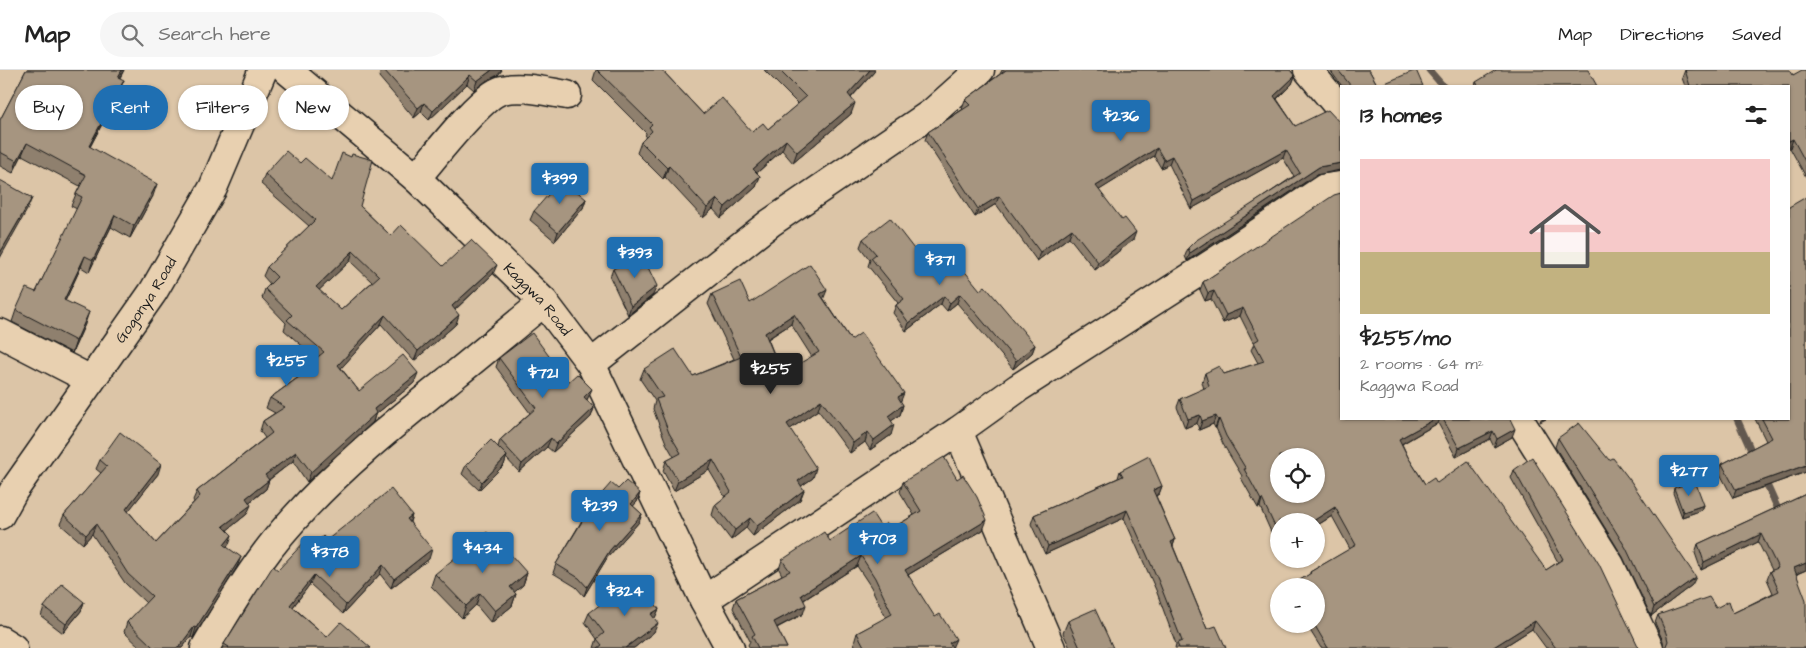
<!DOCTYPE html>
<html lang="en">
<head>
<meta charset="utf-8">
<style>
	:root { --surface:#fff; --page:#f6f6f6; --text:#222; --muted:#767676; --line:#e0e0e0; --accent:#1f6fb2 }
	body { margin:0; font-family:"Architects Daughter",sans-serif; background:var(--page); color:var(--text); height:100vh; display:flex; flex-direction:column; font-size:19px; white-space:nowrap }
	* { box-sizing:border-box; margin:0 }
	p { font-size:16px; color:var(--muted) }
	.icon { flex:none; width:28px; height:28px; fill:none; stroke:currentColor; stroke-width:2; stroke-linecap:round; stroke-linejoin:round }
	.map { position:relative; flex:1; overflow:hidden }
	.details { position:absolute; left:1340px; top:15px; width:450px; height:335px; display:flex; flex-direction:column; background:var(--surface); border-radius:0px; box-shadow:0 1px 4px #0004 }
	.details>* { flex:none }
	.guide { position:absolute; left:15px; top:15px; width:475px; height:45px; display:flex; gap:10px }
	.buttons { position:absolute; left:1270px; top:378px; display:grid; gap:10px }
	.buttons a { display:grid; place-items:center; width:55px; height:55px; border-radius:50%; background:var(--surface); box-shadow:0 1px 4px #0004; font-size:25px }
	.price { position:absolute; translate:-50% -42px; padding:0 11px; border-radius:5px; background:var(--accent); color:#fff; font-size:16px; line-height:32px; filter:drop-shadow(0 1px 2px #0008) }
	.price::after { content:''; position:absolute; left:50%; top:30px; width:15px; height:11px; margin-left:-8px; background:inherit; clip-path:polygon(0 0,100% 0,50% 100%) }
	.price.on { background:#222; color:#fff }
	ul { padding:0; list-style:none }
	li { display:grid; align-content:center; gap:10px; height:265px; padding:0 20px }
	li+li { border-top:1px solid var(--line) }
	li span { display:grid; place-items:center; height:155px; border-radius:0px; color:#555 }
	li>.icon { margin-inline-start:auto }
	span .icon { width:90px; height:90px; fill:#fffc; stroke-width:1 }
	li b { font-size:21px }
	h2 { display:flex; justify-content:space-between; align-items:center; height:60px; padding:0 20px; font-size:21px }
	.tag { padding:0 18px; border-radius:22px; background:var(--surface); box-shadow:0 1px 4px #0004; font-size:18px; line-height:45px }
	.tag.on { background:var(--accent); color:#fff }
	header { display:flex; align-items:center; gap:30px; box-sizing:border-box; height:70px; padding:0 25px; background:var(--surface); border-bottom:1px solid var(--line) }
	header strong { font-size:24px }
	nav { display:flex; gap:28px; margin-inline-start:auto; font-size:18px }
	.search { width:350px; height:45px; background:var(--page); display:flex; align-items:center; gap:12px; box-sizing:border-box; padding:0 18px; border-radius:28px; color:var(--muted); font-size:19px }
	.map>svg:first-child { display:block }
	.lines { fill:none; stroke-linecap:round; stroke-linejoin:round }
	.stream { stroke:#62594f; stroke-width:7 }
	.minor-casing { stroke:#1c1c1c; stroke-width:31 }
	.minor { stroke:#e8d0b0; stroke-width:28 }
	.wall { fill:#8f806e; stroke:#1c1c1c; fill-rule:evenodd }
	.shaded-wall { fill:#74685a; stroke:#1c1c1c }
	.building { fill:#a69580; stroke:#1c1c1c; fill-rule:evenodd }
	.labels { text-anchor:middle; dominant-baseline:central; stroke-width:4; stroke-linejoin:round; paint-order:stroke }
	.street-label { font-size:15px; fill:#1c1c1c; stroke:#e8d0b0 }
</style>
</head>
<body>
<header>
<strong>Map</strong>
<div class="search"><svg class="icon" aria-label="search" viewBox="0 0 24 24"><circle cx="10" cy="10" r="6"/><path d="M15 15l6 6"/></svg>Search here</div>
<nav><a>Map</a><a>Directions</a><a>Saved</a></nav>
</header>
<div class="map">
<svg width="1806" height="578" viewBox="0 0 1806 578">
	<rect width="100%" height="100%" fill="#dcc5a7"/>
	<filter id="ink" filterUnits="userSpaceOnUse"><feTurbulence type="fractalNoise" baseFrequency=".02" numOctaves="2"/><feDisplacementMap in="SourceGraphic" scale="10" xChannelSelector="R" yChannelSelector="G"/><feConvolveMatrix kernelMatrix="1 2 1 2 8 2 1 2 1" color-interpolation-filters="sRGB"/></filter>
	<g filter="url(#ink)">
		<g class="lines">
			<g class="stream">
				<polyline points="1429,0 1443,16"/>
				<polyline points="1737,349 1754,387"/>
				<polyline points="1764,408 1781,446"/>
			</g>
			<defs>
				<g id="minor">
					<path id="s1" d="M287,0L416,108L544,232L591,294L704,530L730,578"/>
					<polyline points="1308,0 1338,36 1341,42"/>
					<path d="M416,108C433,89 480,26 502,20C523,15 547,22 567,25"/>
					<polyline points="0,263 91,310"/>
					<polyline points="591,294 770,153 933,42 980,0"/>
					<polyline points="1519,349 1610,495 1649,578"/>
					<polyline points="958,361 1051,578"/>
					<path id="s2" d="M0,445L14,420L153,222L213,118L263,0"/>
					<polyline points="704,530 958,361 1018,318 1216,191 1325,118 1341,116"/>
					<polyline points="0,570 13,578"/>
					<path d="M205,578C230,535 259,487 293,450C342,395 399,350 456,304C486,280 514,256 544,232"/>
				</g>
			</defs>
			<use href="#minor" class="minor-casing"/>
			<use href="#minor" class="minor"/>
		</g>
		<g class="wall">
			<polygon points="26,0 124,0 120,8 119,22 90,77 153,126 130,168 111,157 89,202 81,197 65,231 85,254 72,283 12,252 16,240 36,222 77,139 71,136 76,124 80,116 22,85 13,103 0,96 0,50"/>
			<polygon points="381,0 502,0 498,5 486,11 474,20 467,14 429,50 421,42 414,48 379,7"/>
			<polygon points="596,0 662,0 703,44 752,62 768,59 798,34 764,0 875,0 874,2 851,28 851,44 793,93 782,80 757,103 760,106 756,117 721,148 713,139 703,148 665,107 663,109 637,83 641,72 645,68 646,63 593,10"/>
			<polygon points="1002,0 1290,0 1295,6 1292,14 1277,29 1295,56 1341,54 1341,101 1316,105 1187,191 1185,186 1188,178 1294,106 1283,88 1191,139 1169,94 1161,98 1154,86 1099,120 1133,170 1095,200 1069,167 1037,191 996,134 975,147 925,70 928,62 963,39 962,38 965,30 1000,4"/>
			<polygon points="1330,0 1369,0 1378,16 1342,16 1335,7"/>
			<polygon points="1685,0 1793,5 1806,0 1806,107 1790,78 1789,78 1789,16 1685,16 1682,8"/>
			<polygon points="1476,12 1479,16 1475,16"/>
			<path d="M300,93L360,136L391,166L443,196L493,204L455,240L456,254L414,291L381,254L341,298L359,321L414,313L375,345L373,352L307,412L293,391L269,410L266,419L249,433L247,444L227,460L229,474L227,477L237,497L193,568L191,567L182,578H141L124,562L127,552L146,533L125,513L92,464L83,474L60,454L64,445L101,403L96,399L100,390L158,404L128,441L156,473L194,432L193,430L197,421L265,368L260,361L263,351L275,343L266,338L270,328L311,298L314,290L316,288L284,260L286,253L262,228L265,219L270,214L263,206L267,197L309,156L261,114L265,104ZM350,191L372,212L341,240L319,220Z"/>
			<polygon points="1341,123 1341,349 1510,349 1512,367 1494,377 1490,369 1456,387 1438,353 1402,374 1408,387 1425,414 1437,413 1546,500 1558,492 1511,408 1514,400 1639,578 1546,578 1532,559 1502,578 1321,578 1306,554 1316,554 1316,516 1290,516 1310,504 1310,502 1350,479 1332,446 1316,456 1316,451 1279,451 1279,469 1275,471 1260,437 1258,438 1241,408 1242,406 1223,374 1216,358 1215,358 1213,354 1199,360 1197,353 1185,358 1177,337 1180,329 1204,319 1202,312 1205,303 1224,304 1258,293 1251,280 1254,274 1240,246 1223,253 1211,229 1205,231 1200,220 1203,212"/>
			<polygon points="1806,127 1806,402 1733,428 1719,402 1722,394 1766,371 1755,349 1789,349"/>
			<polygon points="586,129 583,138 555,171 530,150 534,141"/>
			<polygon points="863,169 924,192 980,220 1035,275 1032,283 1013,299 957,233 947,241 941,234 906,261 893,243 896,235 898,233 868,196 870,190 860,177"/>
			<polygon points="613,199 653,225 628,245 610,207"/>
			<path d="M712,224L750,233L824,229L851,270L903,335L900,345L891,351V365L870,380L865,372L850,383L818,340L790,359L813,408L801,416L804,420L800,430L753,466L746,458L731,470L712,445L715,435L725,427L709,400L674,421L663,401L666,391L674,387L666,373L653,339L655,331L640,309L644,299L693,306L734,289L708,234ZM791,254L812,287L782,304L768,269Z"/>
			<polygon points="499,288 568,312 588,328 587,330 594,338 591,347 553,382 547,377 519,402 506,388 504,395 479,420 462,404 466,395 498,377 500,370 530,343 496,297"/>
			<polygon points="1558,368 1692,515 1651,546 1623,487 1555,377"/>
			<polygon points="1120,401 1162,416 1159,424 1156,426 1175,470 1173,476 1207,559 1226,578 1175,578 1176,574 1156,520 1124,448 1045,484 1031,454 1034,445 1118,408"/>
			<polygon points="903,412 983,460 908,505 953,578 856,578 854,573 857,563 886,548 871,517 857,496 804,530 803,544 777,558 787,578 750,578 748,575 750,571 733,538 736,529 782,505 779,499 782,490 830,471 891,459 914,445 900,422"/>
			<polygon points="1674,418 1704,435 1702,440 1682,447 1673,423"/>
			<polygon points="618,419 640,423 637,432 633,436 642,444 639,452 607,488 584,526 576,517 553,503 556,494 581,452 584,444"/>
			<polygon points="1806,424 1806,500 1797,504 1806,578 1664,578 1663,571 1655,553 1658,545 1716,538 1733,543 1773,523 1767,509 1770,501 1772,500 1758,472 1701,500 1695,483 1698,474"/>
			<polygon points="412,445 410,452 429,489 391,518 380,504 343,544 310,514 293,537 327,567 371,578 222,578 224,574 278,500 315,474"/>
			<polygon points="508,488 527,503 523,515 514,522 516,524 512,536 491,553 476,535 462,548 431,516 435,504"/>
			<polygon points="642,525 659,539 654,549 654,562 634,578 594,578 597,569 585,552 589,543"/>
			<polygon points="84,532 81,541 63,563 41,546 44,537"/>
			<polygon points="1068,551 1113,578 1070,578 1063,563"/>
		</g>
		<g class="shaded-wall">
			<polygon points="122,0 124,0 113,18 118,7"/>
			<polygon points="492,0 502,0 498,5 486,11 474,20 477,11"/>
			<polygon points="870,0 875,0 874,2 844,35 848,24"/>
			<polygon points="470,5 467,14 429,50 433,41"/>
			<polygon points="1295,6 1292,14 1271,34 1274,26"/>
			<polygon points="124,10 119,22 84,88 89,76"/>
			<polygon points="424,33 421,42 414,48 418,38"/>
			<polygon points="855,33 851,44 793,93 797,82"/>
			<polygon points="1793,69 1790,78 1789,78 1789,71"/>
			<polygon points="786,70 782,80 749,110 753,99"/>
			<polygon points="27,73 22,85 13,103 17,91"/>
			<polygon points="1157,78 1154,86 1093,124 1096,116"/>
			<polygon points="1286,80 1283,88 1191,139 1194,131"/>
			<polygon points="1172,86 1169,94 1161,98 1164,90"/>
			<polygon points="1341,93 1341,96 1340,100 1316,105 1187,191 1190,183 1319,97"/>
			<polygon points="669,96 665,107 663,109 667,98"/>
			<polygon points="760,106 756,117 721,148 725,137"/>
			<polygon points="157,114 153,126 130,168 134,156"/>
			<polygon points="999,126 996,134 975,147 978,139"/>
			<polygon points="32,128 27,140 0,188 0,183"/>
			<polygon points="586,129 583,138 555,171 558,162"/>
			<polygon points="717,129 713,139 703,148 707,138"/>
			<polygon points="115,145 111,157 89,202 93,190"/>
			<polygon points="1072,159 1069,167 1037,191 1040,182"/>
			<polygon points="1136,162 1133,170 1095,200 1098,192"/>
			<polygon points="353,181 350,191 312,227 316,217"/>
			<polygon points="85,186 81,197 60,242 64,230"/>
			<polygon points="497,195 493,204 448,246 452,236"/>
			<polygon points="657,216 653,225 628,245 631,236"/>
			<polygon points="827,220 823,230 820,224"/>
			<polygon points="1214,221 1211,229 1205,231 1208,223"/>
			<polygon points="960,224 957,233 947,241 950,233"/>
			<polygon points="944,226 941,234 906,261 909,253"/>
			<polygon points="1243,238 1240,246 1223,253 1226,245"/>
			<polygon points="89,242 85,254 72,283 76,271"/>
			<polygon points="794,244 791,254 761,273 765,263"/>
			<polygon points="385,245 381,254 335,305 338,295"/>
			<polygon points="459,245 456,254 414,291 418,281"/>
			<polygon points="1035,275 1032,283 1013,299 1016,291"/>
			<polygon points="418,303 414,313 375,345 373,352 307,412 311,402 374,339"/>
			<polygon points="592,319 588,328 580,335 584,327"/>
			<polygon points="904,323 900,333 898,327"/>
			<polygon points="821,330 818,340 783,364 787,354"/>
			<polygon points="903,335 900,345 884,356 888,346"/>
			<polygon points="594,338 591,347 553,382 556,374"/>
			<polygon points="1200,345 1197,353 1185,358 1188,349"/>
			<polygon points="1216,346 1213,354 1199,360 1202,351"/>
			<polygon points="1219,349 1216,358 1215,358 1218,350"/>
			<polygon points="1435,349 1440,349 1438,353 1396,377 1399,369"/>
			<polygon points="1541,349 1546,349 1540,352"/>
			<polygon points="894,355 891,365 870,380 874,370"/>
			<polygon points="1515,359 1512,367 1494,377 1497,369"/>
			<polygon points="1493,361 1490,369 1456,387 1459,378"/>
			<polygon points="868,362 865,372 850,383 853,373"/>
			<polygon points="551,368 547,377 519,402 522,394"/>
			<polygon points="296,382 293,391 262,415 265,405"/>
			<polygon points="507,386 504,395 479,420 482,412"/>
			<polygon points="713,390 709,400 674,421 678,411"/>
			<polygon points="161,394 158,404 123,448 126,439"/>
			<polygon points="1806,395 1806,402 1733,428 1736,420"/>
			<polygon points="816,398 813,408 794,421 798,411"/>
			<polygon points="269,410 266,419 242,438 246,428"/>
			<polygon points="1162,416 1159,424 1150,428 1153,420"/>
			<polygon points="804,420 800,430 753,466 757,456"/>
			<polygon points="640,423 637,432 628,442 631,434"/>
			<polygon points="1262,429 1260,437 1258,438 1261,430"/>
			<polygon points="251,435 247,444 220,466 223,456"/>
			<polygon points="1704,435 1702,440 1682,447 1683,442"/>
			<polygon points="1335,437 1332,446 1316,456 1316,451 1313,451"/>
			<polygon points="1127,440 1124,448 1045,484 1048,476"/>
			<polygon points="642,444 639,452 607,488 584,526 587,517 610,480"/>
			<polygon points="412,445 409,454 407,449"/>
			<polygon points="750,448 746,458 731,470 735,460"/>
			<polygon points="987,450 983,460 901,509 905,500"/>
			<polygon points="96,454 92,464 83,474 86,465"/>
			<polygon points="1278,463 1279,463 1279,469 1275,471"/>
			<polygon points="1761,464 1758,472 1701,500 1704,492"/>
			<polygon points="232,465 229,474 220,484 224,475"/>
			<polygon points="1175,470 1172,478 1171,472"/>
			<polygon points="432,479 429,489 391,518 394,509"/>
			<polygon points="861,486 857,496 797,534 801,525"/>
			<polygon points="241,487 237,497 193,568 196,558"/>
			<polygon points="1806,493 1806,500 1791,506 1794,498"/>
			<polygon points="383,495 380,504 343,544 346,535"/>
			<polygon points="527,503 523,515 506,529 510,517"/>
			<polygon points="314,505 310,514 287,545 290,535"/>
			<polygon points="1696,507 1692,515 1651,546 1654,537"/>
			<polygon points="480,523 476,535 462,548 466,536"/>
			<polygon points="516,524 512,536 491,553 495,541"/>
			<polygon points="84,532 81,541 63,563 66,554"/>
			<polygon points="806,535 803,544 770,561 774,552"/>
			<polygon points="659,539 655,548 647,554 651,544"/>
			<polygon points="1535,551 1532,559 1502,578 1492,578"/>
			<polygon points="658,553 654,562 634,578 625,578"/>
			<polygon points="194,557 191,567 182,578 178,578"/>
			<polygon points="956,569 952,578 949,573"/>
		</g>
		<g class="building">
			<polygon points="26,0 122,0 118,7 124,10 89,76 157,114 134,156 115,145 93,190 85,186 64,230 89,242 76,271 16,240 26,218 36,222 82,127 76,124 86,105 27,73 17,91 0,82 0,50"/>
			<polygon points="384,0 492,0 477,11 470,5 433,41 424,33 418,38"/>
			<polygon points="597,0 662,0 703,44 722,28 752,62 763,53 768,59 806,27 779,0 870,0 848,24 855,33 797,82 786,70 753,99 760,106 725,137 717,129 707,138 669,96 667,98 641,72 652,61 649,57 652,54"/>
			<polygon points="1006,0 1290,0 1295,6 1274,26 1295,56 1328,40 1341,54 1341,93 1319,97 1190,183 1188,178 1195,171 1300,103 1286,80 1194,131 1172,86 1164,90 1157,78 1096,116 1122,150 1125,148 1136,162 1098,192 1072,159 1040,182 999,126 978,139 928,62 970,35 965,30"/>
			<polygon points="1338,0 1369,0 1378,16 1351,16"/>
			<polygon points="1416,0 1423,16 1378,16"/>
			<polygon points="1496,0 1588,0 1597,16 1479,16 1476,12"/>
			<polygon points="1685,0 1790,0 1793,5 1802,0 1806,0 1806,93 1793,69 1789,71 1789,16 1690,16"/>
			<path d="M286,81L300,93L305,88L332,111L342,83L351,87L352,84L373,90L360,136L391,166L401,155L443,196L471,170L497,195L452,236L459,245L418,281L385,245L338,295L359,321L403,285L418,303L374,339L376,343L311,402L296,382L265,405L269,410L246,428L251,435L223,456L232,465L224,475L241,487L196,558L194,557L178,578H154L127,552L152,526L128,504L96,454L86,465L64,445L107,396L100,390L120,362L161,394L126,439L156,473L200,426L197,421L272,363L263,351L285,337L270,328L317,294L314,290L324,282L287,250L292,245L265,219L277,207L267,197L315,150L265,104ZM353,181L379,206L341,240L316,217Z"/>
			<polygon points="562,109 586,129 558,162 534,141"/>
			<polygon points="0,110 32,128 0,183"/>
			<path d="M1341,123V349H1435L1399,369L1408,387L1425,414L1434,408L1437,413L1468,391L1546,500L1563,489L1514,400L1532,387L1599,494L1639,578H1556L1535,551L1492,578H1328L1314,554H1316V516H1291L1311,503L1310,502L1356,475L1335,437L1313,451H1279L1278,463L1262,429L1261,430L1244,399H1246L1226,366L1219,349L1218,350L1216,346L1202,351L1200,345L1188,349L1180,329L1209,316L1205,303L1219,296L1224,304L1264,291L1254,272L1259,269L1243,238L1226,245L1214,221L1208,223L1203,212L1334,125ZM1279,386H1316V424H1279Z"/>
			<polygon points="1806,127 1806,395 1736,420 1722,394 1772,368 1762,349 1789,349 1789,137"/>
			<polygon points="890,148 924,192 944,176 980,220 985,216 1035,275 1016,291 960,224 950,233 944,226 909,253 896,235 904,229 871,188 876,184 863,169"/>
			<polygon points="642,185 657,216 631,236 613,199"/>
			<path d="M810,194L827,220L820,224L851,270L861,263L904,323L898,327L903,335L888,346L894,355L874,370L868,362L853,373L821,330L787,354L816,398L798,411L804,420L757,456L750,448L735,460L715,435L731,422L713,390L678,411L666,391L681,383L669,363L656,329L663,327L644,299L675,279L693,306L741,287L712,224L740,211L750,233ZM794,244L819,282L782,304L765,263Z"/>
			<polygon points="532,263 568,312 577,304 592,319 584,327 594,338 556,374 551,368 522,394 500,370 536,338 499,288"/>
			<polygon points="1443,349 1510,349 1515,359 1497,369 1493,361 1459,378"/>
			<polygon points="1579,353 1609,390 1613,388 1630,410 1696,507 1654,537 1626,478 1558,368"/>
			<polygon points="491,370 507,386 482,412 466,395"/>
			<polygon points="1149,386 1162,416 1153,420 1175,470 1171,472 1207,559 1216,556 1226,578 1179,578 1177,573 1182,571 1159,512 1127,440 1048,476 1034,445 1123,406 1120,401"/>
			<polygon points="944,387 957,409 963,405 977,427 987,450 905,500 935,547 940,544 956,569 949,573 953,578 865,578 857,563 892,544 875,508 861,486 801,525 806,535 774,552 787,578 758,578 752,566 755,564 736,529 790,501 782,490 824,462 830,471 872,443 881,457 887,453 891,459 921,441 903,412"/>
			<polygon points="626,411 640,423 631,434 642,444 610,480 587,517 579,508 556,494 586,445 584,444 611,413 618,419"/>
			<polygon points="1695,411 1704,435 1683,442 1674,418"/>
			<polygon points="391,419 412,445 407,449 432,479 394,509 383,495 346,535 314,505 290,535 327,567 341,552 371,578 228,578 229,577 224,574 273,496 278,500 308,468 315,474 323,466 327,470"/>
			<polygon points="1806,424 1806,493 1794,498 1806,530 1806,578 1665,578 1668,571 1666,563 1658,545 1709,527 1716,538 1729,531 1733,543 1779,521 1770,501 1778,498 1761,464 1704,492 1698,474"/>
			<polygon points="487,462 508,488 511,485 527,503 510,517 516,524 495,541 480,523 466,536 435,504"/>
			<polygon points="631,511 642,525 646,522 659,539 651,544 658,553 625,578 598,578 602,575 597,569 604,563 589,543"/>
			<polygon points="62,514 84,532 66,554 44,537"/>
			<polygon points="1095,539 1113,578 1080,578 1068,551"/>
		</g>
	</g>
	<g class="labels">
		<g class="street-label">
			<text stroke="none"><textPath href="#s2" startOffset="260">Gogonya Road</textPath></text>
			<text stroke="none"><textPath href="#s1" startOffset="340">Kaggwa Road</textPath></text>
		</g>
	</g>
</svg>
<div class="buttons">
<a><svg class="icon" aria-label="locate" viewBox="0 0 24 24"><circle cx="12" cy="12" r="6"/><path d="M12 2v4M12 18v4M2 12h4M18 12h4"/></svg></a>
<a>+</a>
<a>−</a>
</div>
<b class="price" style="left:1121px;top:72px">$236</b>
<b class="price" style="left:560px;top:135px">$399</b>
<b class="price" style="left:635px;top:209px">$393</b>
<b class="price" style="left:940px;top:216px">$371</b>
<b class="price" style="left:287px;top:317px">$255</b>
<b class="price on" style="left:771px;top:325px">$255</b>
<b class="price" style="left:543px;top:329px">$721</b>
<b class="price" style="left:1689px;top:427px">$277</b>
<b class="price" style="left:600px;top:462px">$239</b>
<b class="price" style="left:878px;top:495px">$703</b>
<b class="price" style="left:483px;top:504px">$434</b>
<b class="price" style="left:330px;top:508px">$378</b>
<b class="price" style="left:625px;top:547px">$324</b>
<div class="guide">
<a class="tag">Buy</a>
<a class="tag on">Rent</a>
<a class="tag">Filters</a>
<a class="tag">New</a>
</div>
<section class="details">
<h2>13 homes<svg class="icon" aria-label="filters" viewBox="0 0 24 24"><path d="M4 7h16M4 17h16"/><circle cx="9" cy="7" r="2"/><circle cx="15" cy="17" r="2"/></svg></h2>
<ul>
<li><span style="background:linear-gradient(#f6c9c9 60%,#c2b280 0)"><svg class="icon" aria-label="home" viewBox="0 0 24 24"><path d="M3 11l9-7 9 7M6 9v11h12V9"/></svg></span><div><b>$255/mo</b><p>2 rooms · 64 m²</p><p>Kaggwa Road</p></div></li>
</ul>
</section>
</div>
</body>
</html>
